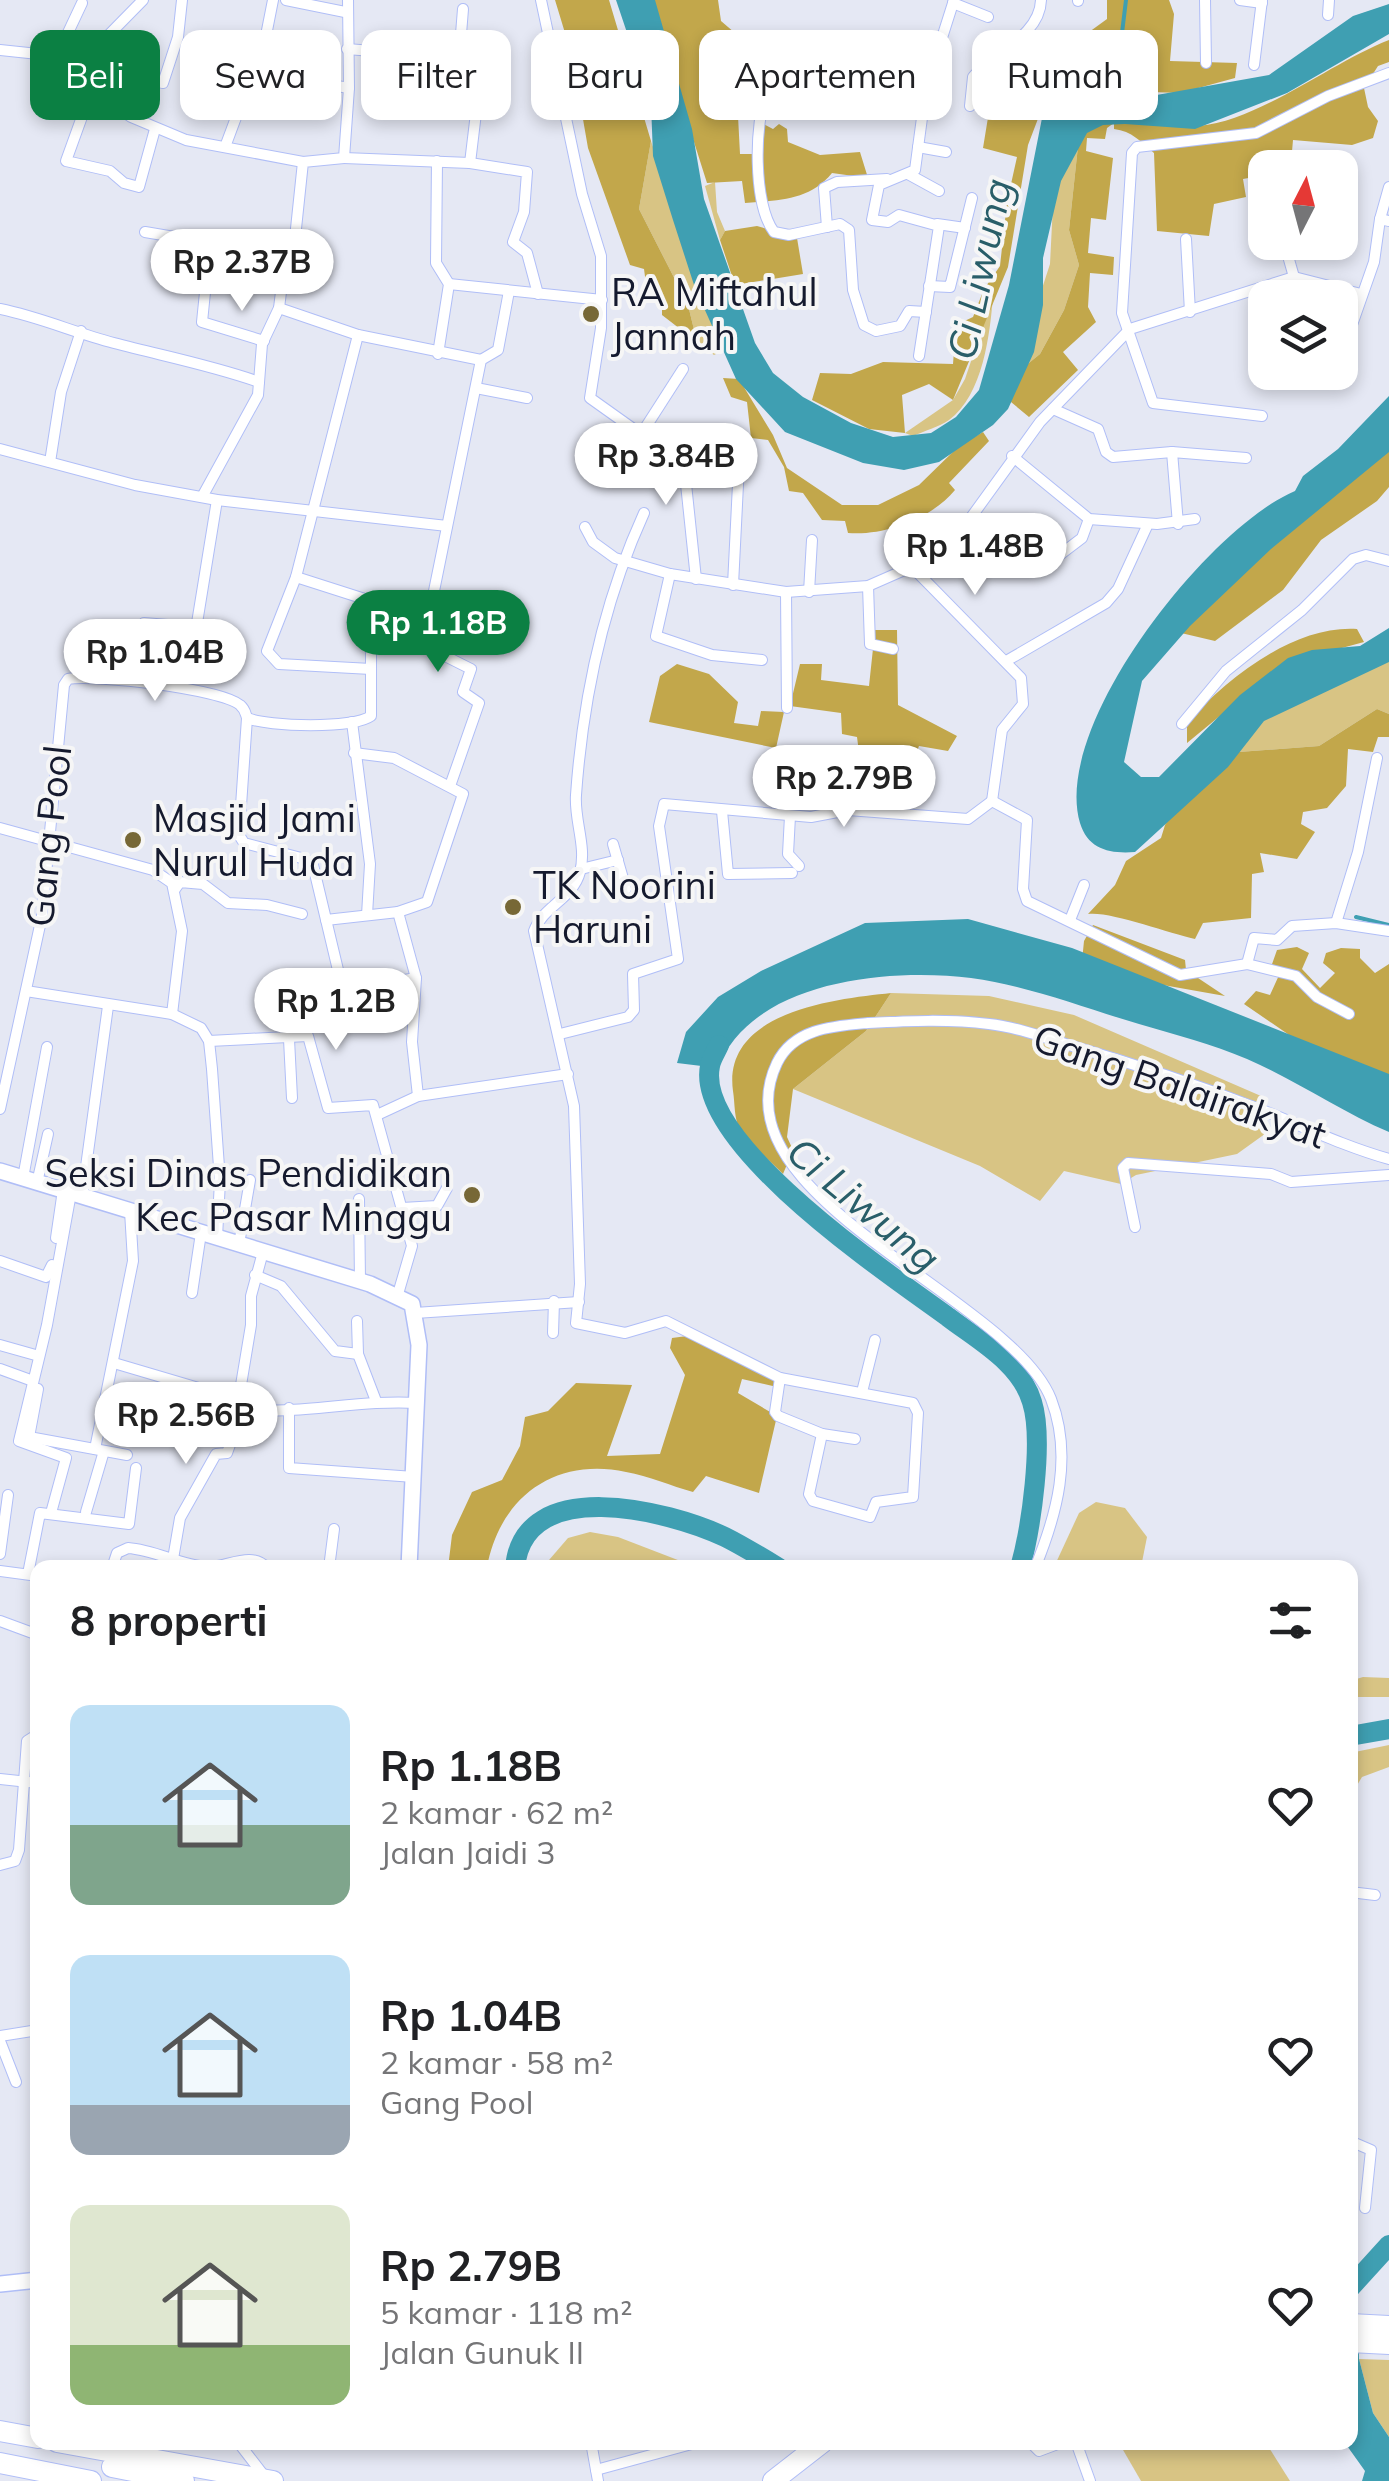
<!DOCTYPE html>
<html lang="id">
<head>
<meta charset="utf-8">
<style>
	:root { --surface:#fff; --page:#f6f6f6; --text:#202124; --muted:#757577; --accent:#0b8043 }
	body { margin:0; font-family:Mulish,sans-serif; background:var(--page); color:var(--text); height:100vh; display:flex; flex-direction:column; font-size:38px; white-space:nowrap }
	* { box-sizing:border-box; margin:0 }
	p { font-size:32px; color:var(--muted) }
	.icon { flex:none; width:55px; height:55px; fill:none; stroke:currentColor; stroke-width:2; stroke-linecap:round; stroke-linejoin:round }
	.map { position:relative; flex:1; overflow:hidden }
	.drawer { position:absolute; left:30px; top:1560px; width:1328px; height:890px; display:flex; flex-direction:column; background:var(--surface); border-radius:20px; box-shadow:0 5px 15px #0003 }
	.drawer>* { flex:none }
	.hud { position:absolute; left:30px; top:30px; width:1330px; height:90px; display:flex; gap:20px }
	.needle { width:65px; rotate:6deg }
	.buttons { position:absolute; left:1248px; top:150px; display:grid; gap:20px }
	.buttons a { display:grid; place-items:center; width:110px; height:110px; border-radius:20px; background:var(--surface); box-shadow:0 5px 15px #0003; font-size:50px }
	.price { position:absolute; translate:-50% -85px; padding:0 22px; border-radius:35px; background:#fff; color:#222; font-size:32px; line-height:65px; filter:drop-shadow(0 2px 5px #0008) }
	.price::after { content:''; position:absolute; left:50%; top:60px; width:30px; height:22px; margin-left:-15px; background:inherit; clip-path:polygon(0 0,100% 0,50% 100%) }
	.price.on { background:var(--accent); color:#fff }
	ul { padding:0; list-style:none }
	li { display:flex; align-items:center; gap:30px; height:250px; padding:0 40px }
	li span { display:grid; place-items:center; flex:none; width:280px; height:200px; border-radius:20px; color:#555 }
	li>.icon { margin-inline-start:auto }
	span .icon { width:120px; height:120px; fill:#fffc; stroke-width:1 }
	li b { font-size:42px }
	h2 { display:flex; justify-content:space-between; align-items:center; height:120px; padding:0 40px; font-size:42px }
	.pill { padding:0 35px; border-radius:20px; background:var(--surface); box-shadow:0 5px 15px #0003; font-size:35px; line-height:90px }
	.pill.on { background:var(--accent); color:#fff }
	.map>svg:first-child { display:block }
	.green { fill:#d8c484 }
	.forest { fill:#c2a74b }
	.water { fill:#3f9fb2 }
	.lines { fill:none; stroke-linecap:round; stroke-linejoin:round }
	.stream { stroke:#3f9fb2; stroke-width:4 }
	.river { stroke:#3f9fb2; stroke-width:20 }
	.street-casing { stroke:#b0bef7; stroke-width:12 }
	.secondary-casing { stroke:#b0bef7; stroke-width:18 }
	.highway-casing { stroke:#b0bef7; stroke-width:22 }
	.street { stroke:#fff; stroke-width:10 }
	.secondary { stroke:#fff; stroke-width:15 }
	.highway { stroke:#fff; stroke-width:20 }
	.poi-dot { fill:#776836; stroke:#f6f6f6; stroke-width:4 }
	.labels { text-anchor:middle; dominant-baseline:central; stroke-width:8; stroke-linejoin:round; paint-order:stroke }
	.poi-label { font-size:38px; fill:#151a2e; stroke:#f6f6f6; text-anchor:start }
	.street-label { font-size:38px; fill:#151a2e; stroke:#f6f6f6 }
	.water-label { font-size:40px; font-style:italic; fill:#295e69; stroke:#f6f6f6 }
</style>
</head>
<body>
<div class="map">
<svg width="1389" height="2481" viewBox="0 0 1389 2481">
	<rect width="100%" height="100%" fill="#e5e8f4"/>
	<g class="green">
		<polygon points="1079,137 1069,230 1079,265 1064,310 1040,354 1014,375 1050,264 1055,165"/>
		<polygon points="651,141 722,351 714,355 697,342 688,305 639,209"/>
		<polygon points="715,182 717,212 725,231 720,240 705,186"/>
		<path d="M993,296C990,334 983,395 949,420C939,427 924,431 913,436L905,433L953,400L965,379Z"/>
		<polygon points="1389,659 1389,714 1377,709 1319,746 1212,754 1288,697"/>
		<polygon points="891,993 989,996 1074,1015 1261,1096 1269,1131 1237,1154 1136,1175 1121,1184 1064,1171 1040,1201 980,1166 793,1089 866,1031"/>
		<polygon points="1096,1502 1125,1508 1147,1537 1141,1567 1054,1567 1079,1513"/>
		<polygon points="590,1532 618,1537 696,1567 543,1567 568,1538"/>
		<polygon points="1363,1677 1389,1678 1389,1697 1350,1697 1350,1681"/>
		<polygon points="1389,1745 1389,1767 1362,1777 1350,1797 1350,1753"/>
		<polygon points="1359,2359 1389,2360 1389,2437 1373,2413"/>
		<polygon points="1119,2443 1266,2443 1290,2481 1141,2481"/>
	</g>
	<g class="forest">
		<polygon points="555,0 609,0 651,141 639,209 688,305 697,342 662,315 662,303 648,299 644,269 630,265 588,148 572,56"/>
		<path d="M649,0H718L721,21L742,39L736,78L740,154H758L756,120L773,129L779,124L787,129L788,142L820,155L860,152L868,178L832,173C809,201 779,200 745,203L742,181L707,183Z"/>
		<polygon points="1107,0 1169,0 1174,14 1170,61 1237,63 1235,78 1180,93 1094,90 1047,95 1028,145 1008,267 953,400 929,384 902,395 905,433 869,429 812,400 820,373 851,374 883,362 953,364 956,325 973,317 984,289 1000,266 1007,202 1017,157 983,148 993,87 1027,81 1034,33 1085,35 1107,19"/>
		<path d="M1389,40V62L1378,66L1364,88L1368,107L1378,121L1373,138L1352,145L1293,140L1291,163L1265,168V175L1243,179L1246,197L1214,204L1209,236L1157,231L1154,153C1141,142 1132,131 1114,129V123L1107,128L1105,139L1087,138L1086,151L1113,158L1106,220L1091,218L1088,253L1114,257L1113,275L1090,273L1088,307L1096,322L1063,352L1078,370L1029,417L1011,402L1014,375L1040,354L1064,310L1079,265L1069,230L1079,137L1098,121C1131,122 1167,128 1199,126C1259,121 1330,63 1389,40Z"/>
		<polygon points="757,226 797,238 803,274 735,285 720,240 725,231"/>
		<path d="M723,378L739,379L773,435L787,468L842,505H878L919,485L960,445L983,432L989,441L949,483L955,490C931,519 884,536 848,533L845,521L822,520L803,493L789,491L784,467L768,440L751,438L747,402L731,397Z"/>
		<polygon points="1389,447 1389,487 1377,501 1321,540 1283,590 1215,641 1181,633 1264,549"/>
		<path d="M1357,629L1364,642L1283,664L1187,743V723C1227,678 1294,625 1357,629Z"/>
		<polygon points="875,630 897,630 898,705 957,736 948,751 919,746 912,764 860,760 857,737 842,734 841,713 790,706 800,664 822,664 821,680 869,686"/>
		<polygon points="677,664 709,674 738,702 734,723 758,726 761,711 784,712 776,748 649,722 660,676"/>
		<path d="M1377,709L1389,714V737H1378L1373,752L1348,749L1346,786L1327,808L1303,812L1301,824L1315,832L1297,859L1260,853L1264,872L1252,874L1251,918L1203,923L1195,939C1168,933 1110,911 1088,914L1115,885L1126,861L1161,838L1165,825L1212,754L1319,746Z"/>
		<polygon points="1093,925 1185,960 1186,970 1225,996 1163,985 1082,961 1084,941"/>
		<polygon points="1297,947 1309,953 1302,969 1320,988 1335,973 1323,963 1326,953 1341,948 1360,949 1360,958 1375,973 1389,964 1389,1082 1295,1039 1244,1004 1256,991 1270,995 1280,973 1271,967 1277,950"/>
		<path d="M891,993L866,1031L793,1089L787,1137L793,1150L783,1174C769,1160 751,1145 740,1129C734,1120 735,1103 733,1091C722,1011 836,999 891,993Z"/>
		<path d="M687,1336L778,1379L777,1387L742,1379L738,1393L777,1416L759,1493L706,1476L693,1492C671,1486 649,1476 626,1472C555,1457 500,1497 487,1567L448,1568L452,1535L472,1492L502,1480L520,1446L525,1417L548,1411L576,1383L632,1385L607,1456L660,1454L685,1375L670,1348L672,1338Z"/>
	</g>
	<g class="water">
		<polygon points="616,0 655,0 692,129 704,199 755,343 773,373 803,397 851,423 893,437 931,433 956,417 979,390 1009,285 1044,108 1074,89 1103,95 1151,96 1269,75 1353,16 1389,4 1389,34 1287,93 1195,129 1125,124 1103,125 1087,133 1061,181 1043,258 1043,305 1034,352 1008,409 993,425 939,462 904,470 863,463 785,432 736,379 695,288 673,220 653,156 651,104"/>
		<path d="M1389,396V452L1271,549L1190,626L1142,681L1124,762L1141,777H1159L1240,695L1288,658L1312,650L1360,646L1389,628V662L1264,721L1228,767L1135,852C1109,854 1088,849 1080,823C1051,725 1209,527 1295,491L1303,476L1338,449Z"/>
		<path d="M968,919L1072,948L1389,1074V1132C1340,1111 1296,1080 1247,1059C1212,1044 1176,1035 1139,1024C1084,1008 1029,986 971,978C889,968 752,980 718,1068L677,1063L686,1032L718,997L761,971L865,923Z"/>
		<polygon points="1350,2312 1358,2312 1359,2359 1373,2413 1389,2437 1389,2481 1362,2481 1365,2471 1345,2443 1350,2442"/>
	</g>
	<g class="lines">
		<g class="stream">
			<path d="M1049,110C1041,52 1078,50 1122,33L1126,0"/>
			<polyline points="1356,917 1389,925"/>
		</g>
		<g class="river">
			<path d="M719,1045C716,1052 711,1059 710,1066C694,1144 892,1276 948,1317C978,1340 1021,1363 1032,1402C1044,1440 1031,1529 1020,1568"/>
			<path d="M515,1568C523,1474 668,1510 725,1537C743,1546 761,1557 779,1568"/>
			<polyline points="1350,1736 1389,1729"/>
			<polyline points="1350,2288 1389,2245"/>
		</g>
		<defs>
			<g id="street">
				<polyline points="286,0 345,12"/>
				<polyline points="541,0 582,194 601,256 601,328 590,398 684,465 696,579"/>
				<polyline points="1205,0 1206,63"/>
				<polyline points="1240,0 1262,3"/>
				<polyline points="1078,1 1078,0"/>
				<polyline points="953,3 988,17"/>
				<polyline points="1328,15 1329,0"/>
				<polyline points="866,36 941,41"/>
				<polyline points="347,49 385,52 450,67 459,59 463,9"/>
				<polyline points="0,50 57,56 77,68 92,89 131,117 186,140 303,162"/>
				<polyline points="57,56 82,3"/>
				<polyline points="1254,65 1262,0"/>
				<polyline points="81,73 90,54 143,0"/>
				<polyline points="331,85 349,88"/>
				<polyline points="92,89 66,161 110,171 124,183 139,187 155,129"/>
				<path d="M970,106L973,77C993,53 1040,36 1041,0"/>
				<polyline points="130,116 144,79 163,83 178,37 182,0"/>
				<polyline points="225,147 250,80 259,71 273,0"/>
				<polyline points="918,147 946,152"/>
				<polyline points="344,158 470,163 527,172 524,212 513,242 527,253 538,294"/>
				<polyline points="437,161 436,263 449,284 438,354"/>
				<polyline points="470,163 479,88"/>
				<polyline points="908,174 939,191"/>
				<polyline points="1380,219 1389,187"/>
				<polyline points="937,224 965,228"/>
				<polyline points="827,227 824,188 837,182 887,179"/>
				<polyline points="145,232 287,256"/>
				<polyline points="1186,239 1190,312"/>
				<polyline points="1284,242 1294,277"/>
				<polyline points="210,243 202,322 264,341"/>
				<polyline points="449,284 602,300"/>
				<polyline points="929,286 950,287 972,198"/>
				<polyline points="279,308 358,335 481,360"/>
				<path d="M0,309C40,317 75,333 114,343C163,356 211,365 259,382"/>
				<path d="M926,312L909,311L900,326L876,331L864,325L853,290L849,230L840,224L789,235L774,232C753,204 754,122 767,92L819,101L885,84L926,88"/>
				<polyline points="358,335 296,577 267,651 279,664 371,669"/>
				<polyline points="919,356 939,226 899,215 888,222 872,220 879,185 915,170 926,88 954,0"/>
				<polyline points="1340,359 1374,262 1380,219 1389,221"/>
				<polyline points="1325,375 1330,372"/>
				<polyline points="476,388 527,398"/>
				<polyline points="1053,409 1098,429 1106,452 1113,457 1172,452"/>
				<polyline points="1262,416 1153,403 1122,313 1132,153 1137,147 1256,133 1328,96 1389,73"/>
				<polyline points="640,436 683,369"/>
				<polyline points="0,449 135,485 217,500 447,526"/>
				<polyline points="1012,456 1089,519 1157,524 1195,519"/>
				<polyline points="50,462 61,392 81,331"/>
				<polyline points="202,497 258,395 262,344 279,308 284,268 295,238 303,162 344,158 349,88 348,0"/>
				<path d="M644,513C603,603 583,696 576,795C574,820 587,847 580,872C573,899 543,906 534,931L574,1106L580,1284L576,1323L625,1333L666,1321L780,1378L913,1403L918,1413L913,1497L876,1502L870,1517L813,1501L809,1494L822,1434"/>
				<polyline points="1178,524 1172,452 1246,458"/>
				<polyline points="585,527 593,542 615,558 670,574 786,592 868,586 925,561 954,541 1040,422 1130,329 1294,277 1361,294"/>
				<polyline points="1057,557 1082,538 1089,519"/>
				<polyline points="912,567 1021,678 1023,704 1002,730 992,801"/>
				<polyline points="670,574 656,636 712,655 762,660"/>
				<polyline points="733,585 740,444"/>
				<polyline points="868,586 870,644 893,649"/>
				<polyline points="786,592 787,708"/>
				<polyline points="809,592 812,540"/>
				<polyline points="423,645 471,669 463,692 479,703 450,786"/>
				<polyline points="371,646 423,645 481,360 498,350 509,291"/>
				<polyline points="1008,660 1106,603 1118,589 1148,524"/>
				<polyline points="135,681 144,623 191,627 197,623 217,500"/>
				<path d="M247,718C269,727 353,729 371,716V601L296,577"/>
				<polyline points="352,722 370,864 367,915"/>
				<polyline points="1182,724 1226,671 1302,610 1353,559 1366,555 1389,561"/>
				<polyline points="354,753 394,758 463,794 427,902 398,912"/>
				<polyline points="992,801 1027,820 1023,889 1027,901 1180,975 1247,964 1296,976 1317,997 1349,1014"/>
				<polyline points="722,811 728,874 792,873"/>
				<polyline points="790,816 788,854 799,866"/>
				<polyline points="0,828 153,870 172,883 182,931 172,1014"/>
				<polyline points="613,844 626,889"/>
				<polyline points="581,869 618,860"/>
				<polyline points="175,889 180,882 203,884 228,903 267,905 302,914"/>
				<polyline points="326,920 398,912 416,978 412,1042 418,1096"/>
				<polyline points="1070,920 1084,885"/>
				<polyline points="1336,923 1358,852 1377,758"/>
				<polyline points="1247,964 1254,938 1277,940 1292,926 1336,923 1389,931"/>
				<polyline points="26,991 172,1014 201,1028 209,1041 212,1069 220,1181 217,1237"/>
				<polyline points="560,1034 628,1017 634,1010 633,974 678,959 659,826 664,804 811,817 848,810 968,819 992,801"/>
				<polyline points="209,1041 308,1036 328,1108 373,1105 412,1246 398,1294"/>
				<polyline points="292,1098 287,1000 416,978"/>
				<path d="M0,1109L42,916L64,685L68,679C94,674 221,689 240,705C245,709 245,712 247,718L239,835L244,843L305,859L313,865L343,991"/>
				<polyline points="377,1115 418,1096 568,1074"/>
				<polyline points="23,1178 47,1047"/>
				<polyline points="37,1183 48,1134"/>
				<polyline points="82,1196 108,1006"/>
				<polyline points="359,1199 360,1281"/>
				<polyline points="402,1208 437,1206 447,1188"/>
				<polyline points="1135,1227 1123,1168 1128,1163 1271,1174 1291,1182 1389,1175"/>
				<polyline points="56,1238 63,1190"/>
				<polyline points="239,1244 250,1180"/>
				<polyline points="0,1261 46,1277 52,1265"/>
				<polyline points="255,1275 281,1286 335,1351 358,1354"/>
				<polyline points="192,1293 201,1233"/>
				<polyline points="415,1313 579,1302"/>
				<polyline points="357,1321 358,1354 376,1401"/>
				<polyline points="553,1333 554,1301"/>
				<polyline points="0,1345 39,1356"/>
				<polyline points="114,1363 202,1389"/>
				<polyline points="0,1369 33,1381"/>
				<polyline points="780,1378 775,1412 778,1416 822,1434 855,1439"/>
				<polyline points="38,1389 29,1437 127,1455"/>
				<polyline points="862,1392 875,1340"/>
				<polyline points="289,1408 289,1468 414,1477"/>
				<path d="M237,1409C297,1416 358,1399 418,1403"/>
				<polyline points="95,1449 133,1261 130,1211"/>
				<polyline points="86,1512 104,1451"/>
				<polyline points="51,1513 66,1458 19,1441 47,1325 71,1193"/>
				<polyline points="0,1554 8,1495"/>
				<polyline points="173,1559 180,1518 216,1454 227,1453 232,1439 251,1325 251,1296 263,1252"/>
				<path d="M112,1568L117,1553L128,1548C155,1550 180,1565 207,1567C226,1568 252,1550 267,1568"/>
				<polyline points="329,1568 334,1529"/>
				<path d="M1035,1568C1057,1514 1073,1456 1051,1399C1011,1297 713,1197 777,1063C794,1028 834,1026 868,1023C908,1021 949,1019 989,1024C1016,1027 1043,1037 1069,1045C1135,1064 1198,1085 1262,1110C1304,1127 1346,1147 1389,1159"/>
				<polyline points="0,1571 38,1576"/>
				<polyline points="28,1574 40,1513 129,1524 136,1468"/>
				<polyline points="0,1621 38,1635"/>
				<polyline points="0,1779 38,1783"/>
				<polyline points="0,1865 15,1861 19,1850 27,1741 38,1734"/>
				<polyline points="1350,1892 1375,1895"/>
				<polyline points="0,2036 38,2030"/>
				<polyline points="0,2041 16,2082"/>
				<polyline points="1350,2141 1371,2150 1365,2208"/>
				<polyline points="238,2442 265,2477"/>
				<polyline points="591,2442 598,2481"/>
				<polyline points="1030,2442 1039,2451 1063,2442"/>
				<polyline points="1076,2442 1090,2481"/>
				<polyline points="596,2470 699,2442"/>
			</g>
			<g id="secondary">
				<polyline points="0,1171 370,1284 412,1304 419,1345 409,1568"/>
				<polyline points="0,2284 38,2280"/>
			</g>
			<g id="highway">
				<polyline points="1350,2324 1389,2326"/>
				<polyline points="1350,2342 1389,2344"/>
				<polyline points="0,2431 38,2438"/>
				<polyline points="57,2442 273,2481"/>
				<polyline points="0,2463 91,2481"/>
				<polyline points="112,2467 184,2481"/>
				<polyline points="773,2481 823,2442"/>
			</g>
		</defs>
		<use href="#street" class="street-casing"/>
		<use href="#secondary" class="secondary-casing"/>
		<use href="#highway" class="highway-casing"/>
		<use href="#street" class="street"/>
		<use href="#secondary" class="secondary"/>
		<use href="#highway" class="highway"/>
	</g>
	<g class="poi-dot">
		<circle cx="591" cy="314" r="10"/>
		<circle cx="133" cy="840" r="10"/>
		<circle cx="513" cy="907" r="10"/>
		<circle cx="472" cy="1195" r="10"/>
	</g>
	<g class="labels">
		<g class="poi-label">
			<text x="611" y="292">RA Miftahul<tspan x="611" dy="44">Jannah</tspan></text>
			<text x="153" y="818">Masjid Jami<tspan x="153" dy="44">Nurul Huda</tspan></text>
			<text x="533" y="885">TK Noorini<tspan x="533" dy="44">Haruni</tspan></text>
			<text x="452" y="1173" text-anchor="end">Seksi Dinas Pendidikan<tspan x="452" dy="44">Kec Pasar Minggu</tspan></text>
		</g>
		<g class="street-label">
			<text transform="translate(48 836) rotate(-84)">Gang Pool</text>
			<text transform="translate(1180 1086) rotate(19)">Gang Balairakyat</text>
		</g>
		<g class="water-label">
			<text transform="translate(979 269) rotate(-78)">Ci Liwung</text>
			<text transform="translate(864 1204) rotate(40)">Ci Liwung</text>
		</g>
	</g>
</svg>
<div class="buttons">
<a><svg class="needle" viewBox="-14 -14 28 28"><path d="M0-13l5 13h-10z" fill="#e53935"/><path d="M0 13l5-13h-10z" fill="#757577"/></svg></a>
<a><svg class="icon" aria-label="layers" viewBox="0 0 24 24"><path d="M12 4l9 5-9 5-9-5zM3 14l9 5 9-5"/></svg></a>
</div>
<b class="price" style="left:242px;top:314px">Rp 2.37B</b>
<b class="price" style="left:666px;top:508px">Rp 3.84B</b>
<b class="price" style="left:975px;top:598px">Rp 1.48B</b>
<b class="price on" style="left:438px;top:675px">Rp 1.18B</b>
<b class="price" style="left:155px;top:704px">Rp 1.04B</b>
<b class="price" style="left:844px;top:830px">Rp 2.79B</b>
<b class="price" style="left:336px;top:1053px">Rp 1.2B</b>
<b class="price" style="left:186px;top:1467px">Rp 2.56B</b>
<div class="hud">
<a class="pill on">Beli</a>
<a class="pill">Sewa</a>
<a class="pill">Filter</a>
<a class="pill">Baru</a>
<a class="pill">Apartemen</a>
<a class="pill">Rumah</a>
</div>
<section class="drawer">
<h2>8 properti<svg class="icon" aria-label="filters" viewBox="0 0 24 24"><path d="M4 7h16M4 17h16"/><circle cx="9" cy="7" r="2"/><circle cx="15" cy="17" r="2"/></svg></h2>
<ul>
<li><span style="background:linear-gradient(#bfe0f5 60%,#7fa58c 0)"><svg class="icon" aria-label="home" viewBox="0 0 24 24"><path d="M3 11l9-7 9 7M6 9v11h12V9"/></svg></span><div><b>Rp 1.18B</b><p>2 kamar · 62 m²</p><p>Jalan Jaidi 3</p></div><svg class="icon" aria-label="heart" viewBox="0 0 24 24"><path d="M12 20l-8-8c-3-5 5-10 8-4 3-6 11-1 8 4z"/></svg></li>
<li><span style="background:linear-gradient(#bfe0f5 75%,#9aa5b1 0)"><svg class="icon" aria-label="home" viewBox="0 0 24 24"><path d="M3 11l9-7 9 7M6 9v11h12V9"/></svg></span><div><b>Rp 1.04B</b><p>2 kamar · 58 m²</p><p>Gang Pool</p></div><svg class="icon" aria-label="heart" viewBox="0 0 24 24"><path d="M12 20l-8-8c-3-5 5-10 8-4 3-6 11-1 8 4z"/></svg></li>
<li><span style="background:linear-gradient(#dfe7d0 70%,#8fb573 0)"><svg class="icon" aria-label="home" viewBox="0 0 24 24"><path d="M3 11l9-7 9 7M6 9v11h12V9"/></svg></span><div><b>Rp 2.79B</b><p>5 kamar · 118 m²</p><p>Jalan Gunuk II</p></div><svg class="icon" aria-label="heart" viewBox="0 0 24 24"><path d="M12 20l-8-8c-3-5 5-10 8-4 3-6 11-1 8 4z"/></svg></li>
</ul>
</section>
</div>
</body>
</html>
